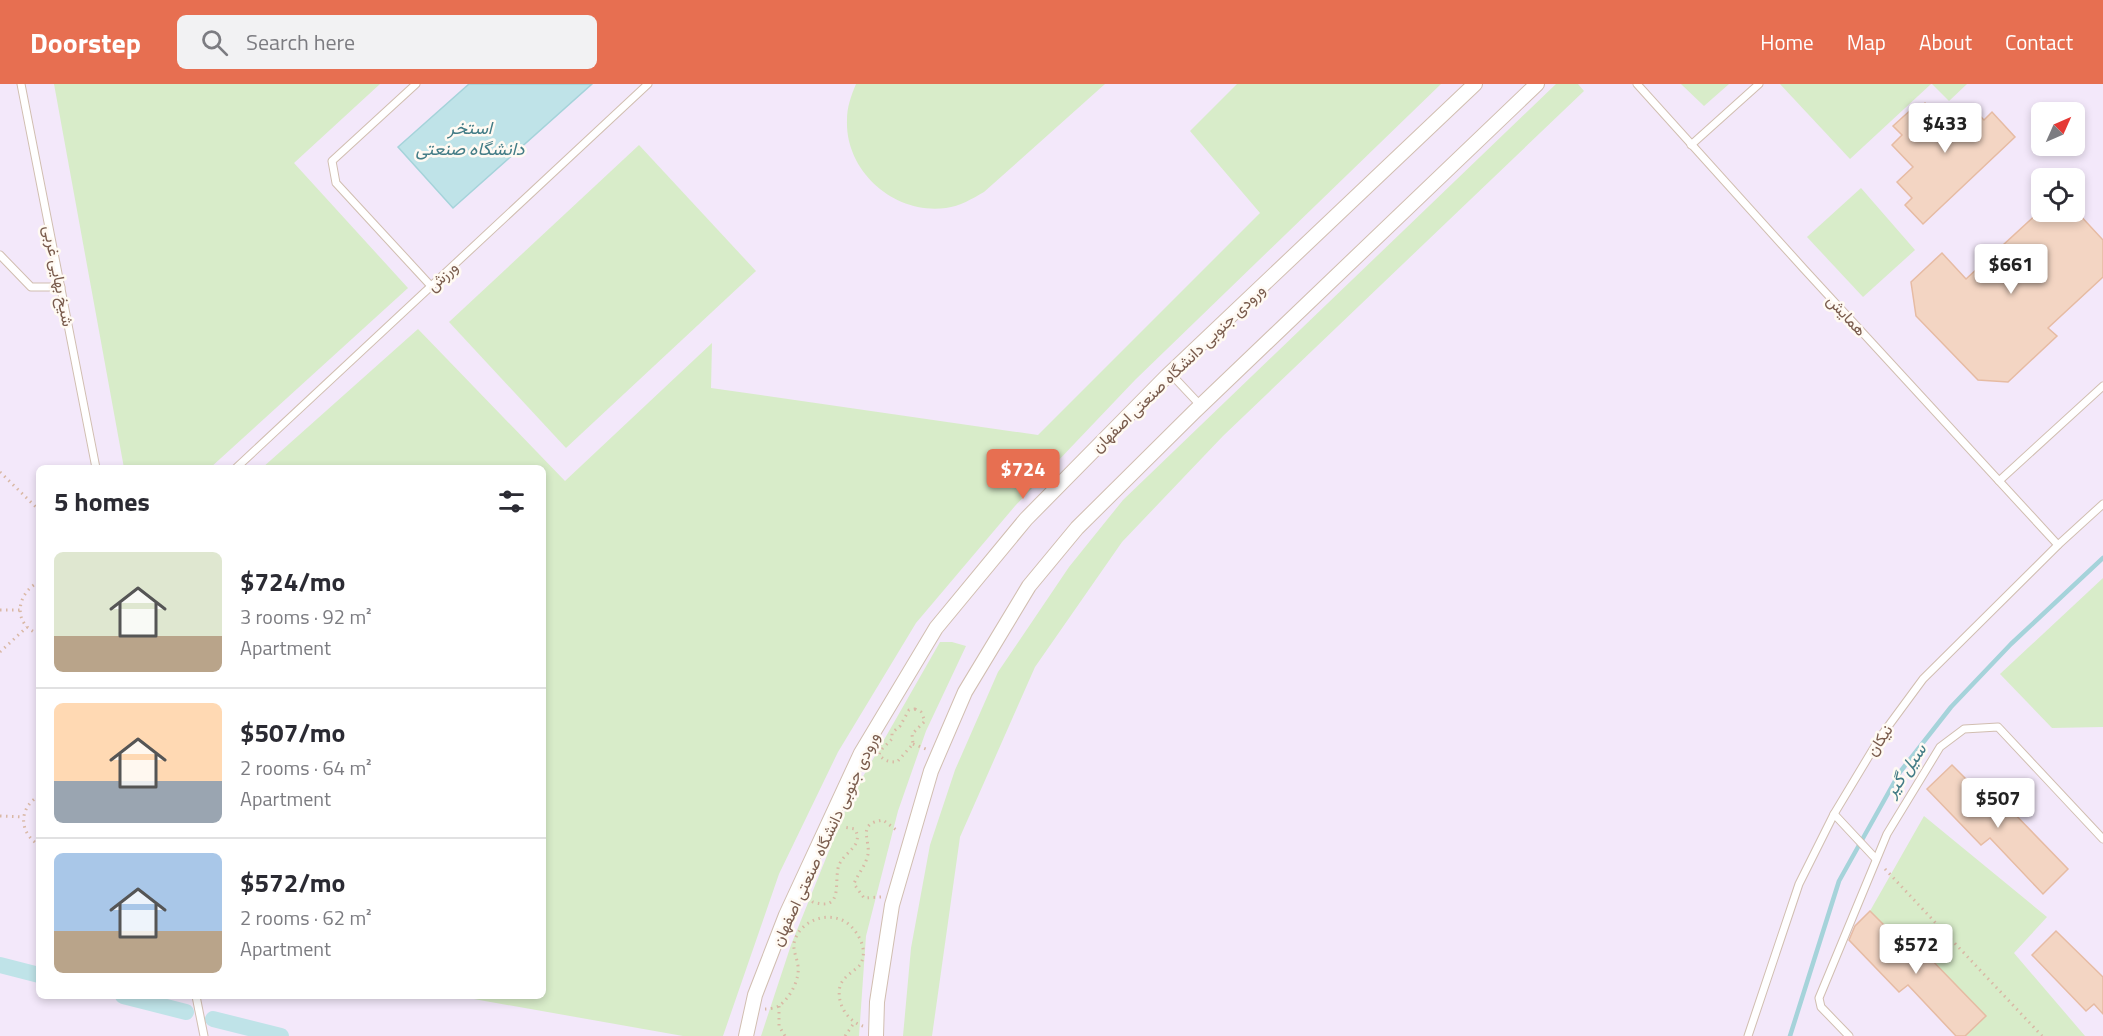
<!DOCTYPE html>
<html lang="en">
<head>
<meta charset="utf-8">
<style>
	:root { --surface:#fff; --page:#f2f2f3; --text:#2b2b33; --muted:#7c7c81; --line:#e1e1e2; --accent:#e76f51 }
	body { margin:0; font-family:"Titillium Web",Vazirmatn,sans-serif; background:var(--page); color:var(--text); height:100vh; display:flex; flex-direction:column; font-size:22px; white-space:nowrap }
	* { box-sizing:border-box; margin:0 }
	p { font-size:20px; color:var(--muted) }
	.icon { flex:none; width:33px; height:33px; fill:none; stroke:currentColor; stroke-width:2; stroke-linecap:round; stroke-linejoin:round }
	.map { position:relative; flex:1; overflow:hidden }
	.details { position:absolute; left:36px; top:381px; width:510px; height:534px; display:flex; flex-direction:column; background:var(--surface); border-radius:9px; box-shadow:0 3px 9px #0003 }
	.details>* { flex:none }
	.needle { width:39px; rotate:45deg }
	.fabs { position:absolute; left:2031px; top:18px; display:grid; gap:12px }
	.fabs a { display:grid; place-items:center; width:54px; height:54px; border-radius:9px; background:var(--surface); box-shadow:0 3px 9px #0003; font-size:30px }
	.price { position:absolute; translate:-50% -51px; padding:0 14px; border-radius:6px; background:#fff; color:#222; font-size:20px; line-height:39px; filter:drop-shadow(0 2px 3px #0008) }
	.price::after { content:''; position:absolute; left:50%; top:36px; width:18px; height:14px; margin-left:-9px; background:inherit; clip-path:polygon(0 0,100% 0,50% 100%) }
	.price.selected { background:var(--accent); color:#fff }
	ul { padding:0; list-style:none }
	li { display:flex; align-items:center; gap:18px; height:150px; padding:0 18px }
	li+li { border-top:2px solid var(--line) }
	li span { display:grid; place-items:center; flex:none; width:168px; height:120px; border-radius:9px; color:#555 }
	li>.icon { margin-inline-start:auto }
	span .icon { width:72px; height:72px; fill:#fffc; stroke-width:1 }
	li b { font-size:26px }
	h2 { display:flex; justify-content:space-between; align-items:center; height:72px; padding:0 18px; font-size:26px }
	header { display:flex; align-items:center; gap:36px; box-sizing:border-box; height:84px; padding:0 30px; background:var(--accent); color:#fff }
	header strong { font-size:28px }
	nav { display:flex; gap:33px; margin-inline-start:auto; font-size:21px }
	.search { width:420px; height:54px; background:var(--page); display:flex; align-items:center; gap:15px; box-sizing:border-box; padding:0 21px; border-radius:9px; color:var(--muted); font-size:22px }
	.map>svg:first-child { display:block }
	.education { fill:#f3e8fa; fill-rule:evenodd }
	.green { fill:#d8ecc9 }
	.water { fill:#bfe3e8; stroke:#a5d3da; stroke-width:1.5 }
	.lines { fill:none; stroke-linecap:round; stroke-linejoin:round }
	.stream { stroke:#a5d3da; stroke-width:4.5 }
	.canal { stroke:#bfe3e8; stroke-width:16 }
	.building { fill:#f3d5c3; stroke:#e6bba3; stroke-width:1.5 }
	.lane-casing { stroke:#d1beb0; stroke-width:9 }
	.street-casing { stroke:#d1beb0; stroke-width:16 }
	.path { stroke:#d9b8a5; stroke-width:3; stroke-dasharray:1.5 4.5; stroke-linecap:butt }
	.lane { stroke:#fff; stroke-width:7 }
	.street { stroke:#fff; stroke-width:14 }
	.labels { text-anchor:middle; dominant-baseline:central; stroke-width:5; stroke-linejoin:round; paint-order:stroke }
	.street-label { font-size:16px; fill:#7a5c4d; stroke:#fffaf3 }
	.water-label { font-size:18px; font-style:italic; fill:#437c86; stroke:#fffaf3 }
</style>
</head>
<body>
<header>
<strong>Doorstep</strong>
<div class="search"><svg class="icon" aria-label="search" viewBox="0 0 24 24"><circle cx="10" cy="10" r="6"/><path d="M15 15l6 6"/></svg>Search here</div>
<nav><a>Home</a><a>Map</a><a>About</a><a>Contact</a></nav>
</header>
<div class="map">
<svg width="2103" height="952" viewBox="0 0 2103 952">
	<rect width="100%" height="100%" fill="#fdf6ec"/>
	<path class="education" d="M0,0H2103V952H0ZM2042,28H2074V62H2042ZM2042,94H2074V128H2042ZM39,384H543V912H39Z"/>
	<g class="green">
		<polygon points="54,0 380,0 294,79 408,204 210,384 124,384"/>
		<path d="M856,0H1105L984,108C972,115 960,122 946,124C895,131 845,88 847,36C847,23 851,12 856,0Z"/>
		<polygon points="1237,0 1441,0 1135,296 1015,422 916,539 838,668 779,790 723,952 683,952 457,912 543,912 543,384 262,384 418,245 565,397 712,259 711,304 1038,351 1260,129 1190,47"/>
		<polygon points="1556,0 1578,0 1584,7 1223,352 1122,458 1035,583 960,753 932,952 903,952 911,864 930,761 955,686 998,588 1069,483 1123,416"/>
		<polygon points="1681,0 1729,0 1704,22"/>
		<polygon points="1780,0 1931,0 1850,75"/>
		<polygon points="1932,0 1967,0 1949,17"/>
		<polygon points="639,61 756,187 566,364 449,238"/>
		<polygon points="1861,104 1915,166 1863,213 1807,153"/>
		<polygon points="2103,494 2103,643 2052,644 2000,590"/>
		<polygon points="940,558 952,558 966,562 926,647 898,727 866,852 859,952 761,952 791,861 849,717"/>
		<polygon points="1924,732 2047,833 2014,869 2085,952 1961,952 1870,827"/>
	</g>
	<polygon class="water" points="469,0 592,0 453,124 398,63"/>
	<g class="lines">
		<polyline class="stream" points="1790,952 1839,797 1900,688 1951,623 2011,560 2103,474"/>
		<g class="canal">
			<polyline points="0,881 39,891"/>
			<polyline points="123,912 186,928"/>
			<polyline points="213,935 281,952"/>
		</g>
	</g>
	<g class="building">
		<polygon points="1925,19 1936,30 1943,23 1956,37 1971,23 1984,36 1992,28 2015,53 1923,140 1905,121 1912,114 1897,98 1913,83 1892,61 1902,51 1893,42 1915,22 1918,26"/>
		<polygon points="2039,128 2077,128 2103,156 2103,193 2048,244 2057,252 2008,298 1978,296 1916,232 1911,198 1942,169 1966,195"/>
		<polygon points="1952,681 1998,727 2005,720 2068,785 2043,810 1990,754 1981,761 1927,705"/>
		<polygon points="1870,827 1916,873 1923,867 1986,932 1965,952 1956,952 1908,901 1899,908 1849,856 1855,842"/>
		<polygon points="2056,847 2103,893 2103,930 2094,920 2086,927 2032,871"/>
	</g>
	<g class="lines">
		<defs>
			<g id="lane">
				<polyline points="21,0 96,384"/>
				<polyline points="416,0 332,77 336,99 431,202"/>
				<polyline points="1637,0 1804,185 2058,461"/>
				<polyline points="1691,61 1759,0"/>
				<polyline points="0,171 31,203 61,203"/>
				<polyline points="1170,289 1201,322"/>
				<polyline points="236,384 648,0"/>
				<polyline points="1999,397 2103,302"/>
				<polyline points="1834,730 1876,775"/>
				<polyline points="196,912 204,952"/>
				<polyline points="1748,952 1799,800 1834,730 1881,652 1923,595 2058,461 2103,420"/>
				<polyline points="1849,952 1821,923 1819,914 1887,750 1940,663 1964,645 1998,643 2103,755"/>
			</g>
			<g id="street">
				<polyline points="746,952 755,911 786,831 861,669 936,544 1026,435 1167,292 1475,0"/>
				<polyline points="876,952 877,918 892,821 931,687 965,608 1029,502 1077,444 1194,328 1537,0"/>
			</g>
		</defs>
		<use href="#lane" class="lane-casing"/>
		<use href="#street" class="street-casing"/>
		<g class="path">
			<polyline points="0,388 39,426"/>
			<path d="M39,498C16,509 12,541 39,550"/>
			<polyline points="0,526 20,526"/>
			<polyline points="0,568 27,543"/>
			<path d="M915,625L921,628L925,637L912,650L913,660L897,678C889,678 885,677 879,671L880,667L892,655V649L900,642L909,626Z"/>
			<polyline points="913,660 926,665"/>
			<path d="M39,712C18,724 19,749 39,761"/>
			<polyline points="0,732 23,733"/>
			<polyline points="1885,785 2042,952"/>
			<path d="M808,813L813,818C845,828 833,797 839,781C845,767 864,762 855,745L843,743"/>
			<path d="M881,813L864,814L854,800C857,791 864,784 867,774C873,758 854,740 883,736L899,748"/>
			<polyline points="779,922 779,942 785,952"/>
			<path d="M765,925C769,925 775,924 779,922C790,914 800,895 798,882C797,874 793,867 794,859C799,838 823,828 842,836C856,842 871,867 859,882C853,888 843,893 840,902C836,919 847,937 863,942"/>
			<polyline points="845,952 854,939"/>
		</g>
		<use href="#lane" class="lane"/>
		<use href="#street" class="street"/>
	</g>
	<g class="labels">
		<g class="street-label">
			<text transform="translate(59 192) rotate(79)">شیخ بهایی غربی</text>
			<text transform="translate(442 192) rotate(-43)">ورزش</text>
			<text transform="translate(1847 231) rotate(47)">همایش</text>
			<text transform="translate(1178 284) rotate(-44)">ورودی جنوبی دانشگاه صنعتی اصفهان</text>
			<text transform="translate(1879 656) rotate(-56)">نیکان</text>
			<text transform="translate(825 755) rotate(-65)">ورودی جنوبی دانشگاه صنعتی اصفهان</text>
		</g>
		<g class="water-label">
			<text x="470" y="43">استخر<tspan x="470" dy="21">دانشگاه صنعتی</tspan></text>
			<text transform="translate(1905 686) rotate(-56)">سیل گیر</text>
		</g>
	</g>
</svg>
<div class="fabs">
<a><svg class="needle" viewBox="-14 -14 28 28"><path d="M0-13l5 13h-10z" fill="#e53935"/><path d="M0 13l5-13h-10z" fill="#7c7c81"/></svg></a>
<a><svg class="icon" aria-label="locate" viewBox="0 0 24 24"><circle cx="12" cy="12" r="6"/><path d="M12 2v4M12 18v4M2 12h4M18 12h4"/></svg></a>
</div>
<b class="price" style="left:1945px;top:70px">$433</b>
<b class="price" style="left:2011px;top:211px">$661</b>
<b class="price selected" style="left:1023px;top:416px">$724</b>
<b class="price" style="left:1998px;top:745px">$507</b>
<b class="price" style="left:1916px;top:891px">$572</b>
<section class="details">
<h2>5 homes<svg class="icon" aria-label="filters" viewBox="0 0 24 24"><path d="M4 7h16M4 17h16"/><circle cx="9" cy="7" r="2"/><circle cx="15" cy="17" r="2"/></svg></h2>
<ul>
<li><span style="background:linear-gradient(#dfe7d0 70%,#b9a48a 0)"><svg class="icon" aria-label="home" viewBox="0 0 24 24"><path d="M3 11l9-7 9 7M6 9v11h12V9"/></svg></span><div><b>$724/mo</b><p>3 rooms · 92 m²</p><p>Apartment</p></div></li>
<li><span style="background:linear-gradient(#ffd9b3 65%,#9aa5b1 0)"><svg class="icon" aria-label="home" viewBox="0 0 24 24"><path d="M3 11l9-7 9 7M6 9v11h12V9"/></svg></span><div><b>$507/mo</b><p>2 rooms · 64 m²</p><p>Apartment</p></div></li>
<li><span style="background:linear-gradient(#a9c7e8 65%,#b9a48a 0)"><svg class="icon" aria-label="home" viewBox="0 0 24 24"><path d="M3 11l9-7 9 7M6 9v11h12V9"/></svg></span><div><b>$572/mo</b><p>2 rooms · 62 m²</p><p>Apartment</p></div></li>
</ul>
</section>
</div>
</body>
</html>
